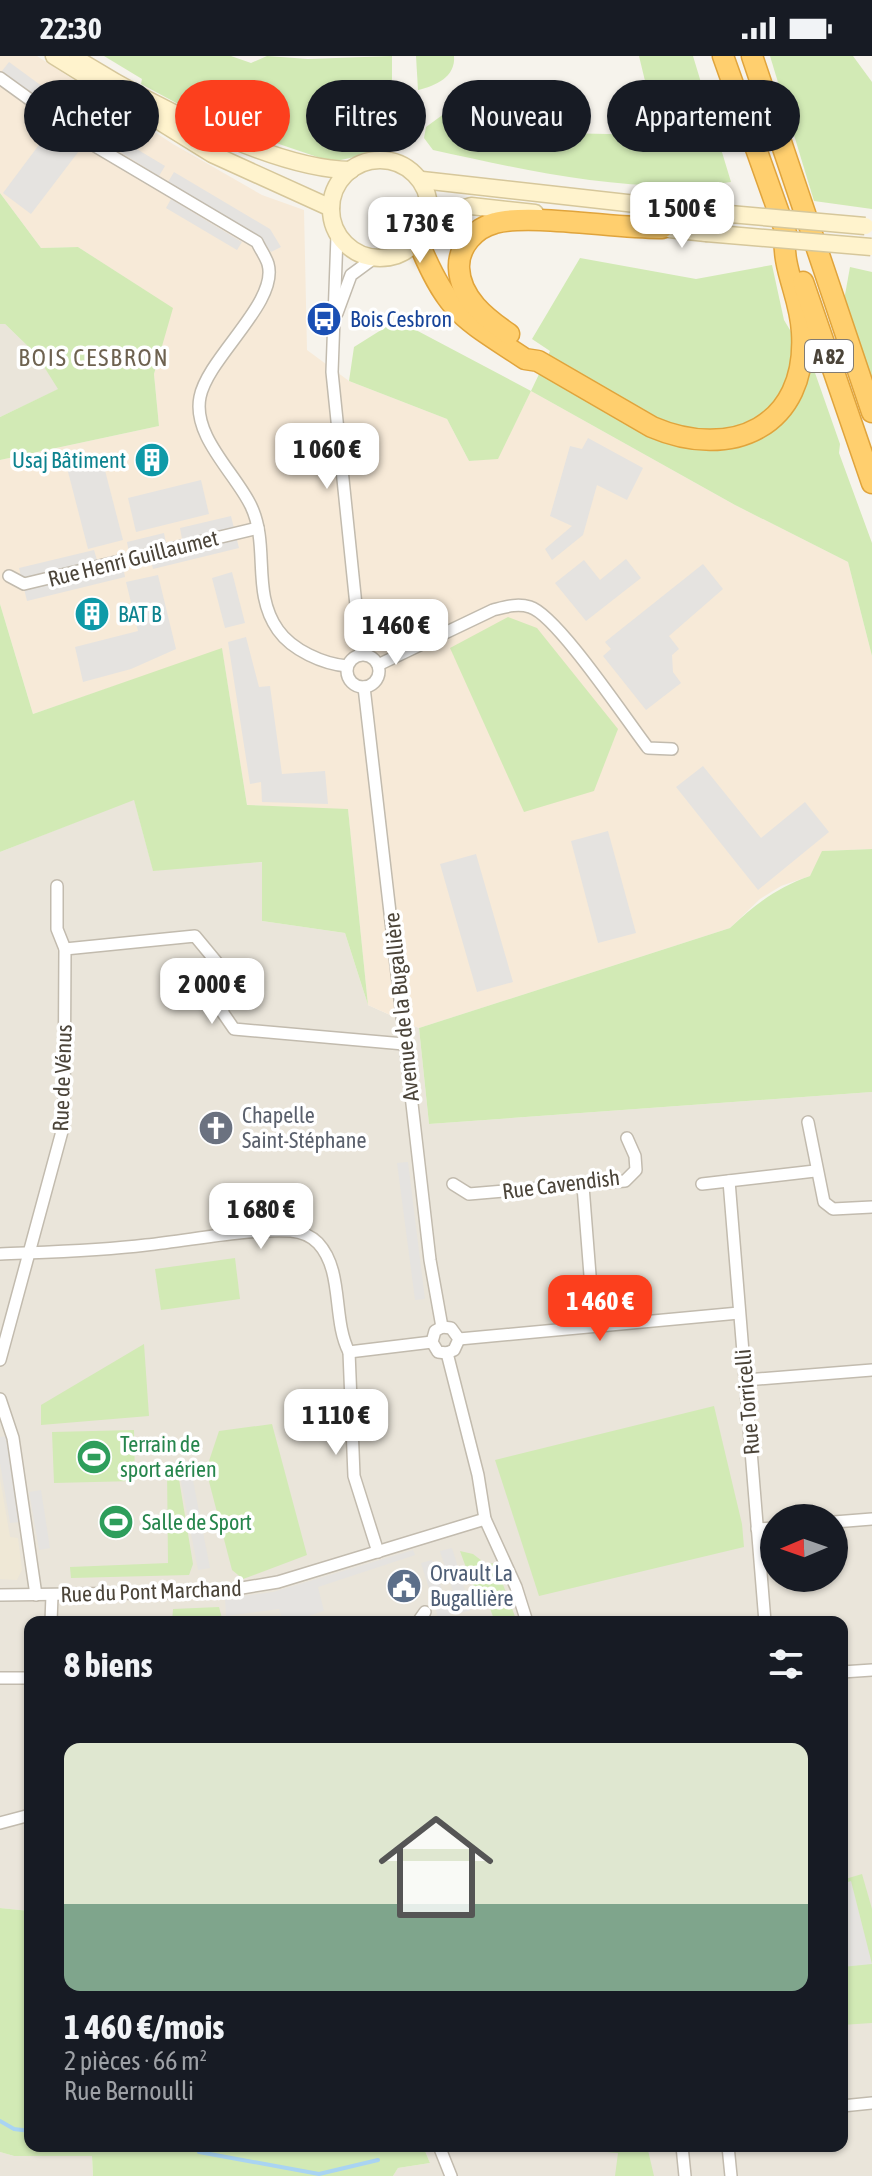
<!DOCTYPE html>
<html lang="fr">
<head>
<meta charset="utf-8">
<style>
	:root { --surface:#171b24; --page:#242831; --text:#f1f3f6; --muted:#9ea1a6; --accent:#fc3f1d }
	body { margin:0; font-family:"Asap Condensed",sans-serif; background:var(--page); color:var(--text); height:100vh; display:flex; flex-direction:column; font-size:30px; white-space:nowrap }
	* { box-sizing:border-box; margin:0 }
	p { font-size:26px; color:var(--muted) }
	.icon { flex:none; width:44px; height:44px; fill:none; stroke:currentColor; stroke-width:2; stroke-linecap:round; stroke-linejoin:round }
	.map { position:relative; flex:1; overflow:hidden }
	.panel { position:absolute; left:24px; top:1560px; width:824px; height:536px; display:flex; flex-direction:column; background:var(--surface); border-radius:16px; box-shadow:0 2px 6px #0004 }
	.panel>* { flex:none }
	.hud { position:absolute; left:24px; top:24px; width:824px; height:72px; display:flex; gap:16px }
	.needle { width:52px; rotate:268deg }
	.tools { position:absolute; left:760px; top:1448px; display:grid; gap:16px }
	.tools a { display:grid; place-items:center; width:88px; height:88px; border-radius:50%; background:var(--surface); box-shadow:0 2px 6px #0004; font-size:40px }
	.price { position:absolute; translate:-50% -68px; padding:0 18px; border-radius:16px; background:#fff; color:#222; font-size:26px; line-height:52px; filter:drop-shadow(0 2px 4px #0008) }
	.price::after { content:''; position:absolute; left:50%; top:48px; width:24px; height:18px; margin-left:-12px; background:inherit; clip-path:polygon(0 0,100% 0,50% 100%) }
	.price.current { background:var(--accent); color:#fff }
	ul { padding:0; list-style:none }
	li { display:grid; align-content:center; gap:16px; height:424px; padding:0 40px }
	li span { display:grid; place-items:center; height:248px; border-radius:16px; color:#555 }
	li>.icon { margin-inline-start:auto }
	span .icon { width:144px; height:144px; fill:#fffc; stroke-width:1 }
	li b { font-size:34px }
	h2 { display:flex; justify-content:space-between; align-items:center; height:96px; padding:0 40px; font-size:34px }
	.tag { padding:0 28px; border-radius:36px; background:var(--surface); box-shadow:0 2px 6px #0004; font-size:28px; line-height:72px }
	.tag.current { background:var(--accent); color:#fff }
	.status { display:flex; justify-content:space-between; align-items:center; height:56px; padding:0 40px; background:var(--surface); direction:ltr }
	.status svg { height:22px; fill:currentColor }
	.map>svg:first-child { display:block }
	.residential { fill:#eae5da; fill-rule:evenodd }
	.commercial { fill:#f7ead8 }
	.education { fill:#efe8d6 }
	.green { fill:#d2eab5 }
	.parking { fill:#e5e3e0 }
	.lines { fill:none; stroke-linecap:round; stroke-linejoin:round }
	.stream { stroke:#a9d4f2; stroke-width:4 }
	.street-casing { stroke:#c2bbae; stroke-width:14 }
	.secondary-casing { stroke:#d6c79b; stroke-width:19 }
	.highway-casing { stroke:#e0a43c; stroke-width:23 }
	.street { stroke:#fff; stroke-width:11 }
	.secondary { stroke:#fff3cd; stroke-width:16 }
	.highway { stroke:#ffcf6e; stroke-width:20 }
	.secondary-bridge-casing { stroke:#d6c79b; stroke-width:19; stroke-linecap:butt }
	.secondary-bridge { stroke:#fff3cd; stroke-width:16 }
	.labels { text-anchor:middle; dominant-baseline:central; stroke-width:7; stroke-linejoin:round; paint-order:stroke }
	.shield { fill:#fff; stroke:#817c74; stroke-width:2 }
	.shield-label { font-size:20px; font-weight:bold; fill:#4b4439 }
	.transit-label { font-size:22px; fill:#164399; stroke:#fff; text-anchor:start }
	.culture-label { font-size:22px; fill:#0d838f; stroke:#fff; text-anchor:end }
	.street-label { font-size:22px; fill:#4b4439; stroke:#fff }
	.worship-label { font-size:22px; fill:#5b616d; stroke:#fff; text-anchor:start }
	.leisure-label { font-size:22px; fill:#27864d; stroke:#fff; text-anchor:start }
	.service-label { font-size:22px; fill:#4e5e75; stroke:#fff; text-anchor:start }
	.neighbourhood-label { font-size:24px; letter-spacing:2px; fill:#6e6250; stroke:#fff }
</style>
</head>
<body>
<div class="status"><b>22:30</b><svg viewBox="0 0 49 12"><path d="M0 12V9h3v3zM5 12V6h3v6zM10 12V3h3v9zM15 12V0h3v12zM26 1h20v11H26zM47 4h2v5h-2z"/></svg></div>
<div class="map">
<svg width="872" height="2120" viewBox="0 0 872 2120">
	<rect width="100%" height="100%" fill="#f6f3ec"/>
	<g class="residential">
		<polygon points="0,268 5,268 36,298 59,333 0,361"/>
		<path d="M134,743L153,814L263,806L262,865L345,877L368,949L419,972L429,1068L872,1036V2120H393L398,2112L430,2107L423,2090H842V1566H30V1855L0,1852V796ZM774,1462H834V1522H774Z"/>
		<polygon points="0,2096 14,2100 92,2100 93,2120 0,2120"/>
	</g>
	<polygon class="commercial" points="0,0 37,0 173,88 262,139 304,154 307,294 349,325 447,363 469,405 498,402 531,335 735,449 848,506 872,600 872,793 823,795 810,820 781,830 760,843 730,872 419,972 368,949 348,754 247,749 222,593 33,658 0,548 0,404 159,370 154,318 172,252 78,191 41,192 0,137"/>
	<polygon class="education" points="0,1422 10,1481 18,1482 22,1514 17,1524 0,1523"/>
	<g class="green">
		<polygon points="104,0 231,0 251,7 267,0 308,3 392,0 392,28 381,95 332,106 208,64 141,28 142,23"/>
		<path d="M416,0H454C456,21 435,30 418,34Z"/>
		<path d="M639,0H693L731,126C631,139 530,115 433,94L424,82L426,71L463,44L508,76L658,79Z"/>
		<polygon points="770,0 853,0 872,26 872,153 814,145"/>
		<polygon points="0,137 41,192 78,191 173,252 154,318 159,370 0,404 0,361 58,333 36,298 5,268 0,268"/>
		<polygon points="580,202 696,223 772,209 784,264 814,314 840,388 839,397 872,487 872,600 848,506 735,449 531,335 498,403 469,405 447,363 349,325 354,291 397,264 531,335 550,295 532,283"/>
		<polygon points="850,211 872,216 872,325 843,250"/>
		<polygon points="0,548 33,658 222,592 247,749 348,753 368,949 345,877 262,865 262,806 153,815 134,744 0,796"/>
		<polygon points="508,561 537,572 618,673 594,735 524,756 450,592"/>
		<path d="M872,793V1036L429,1068L419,972L730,872C756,848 776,832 810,820L822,795Z"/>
		<polygon points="235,1202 240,1243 161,1254 155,1213"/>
		<polygon points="144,1288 149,1360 41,1369 41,1349"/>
		<polygon points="714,1350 742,1468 744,1491 539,1540 495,1404"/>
		<polygon points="272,1368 307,1499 243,1523 232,1514 206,1414 219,1375"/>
		<polygon points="134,1374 135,1425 54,1427 52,1376"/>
		<polygon points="177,1411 193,1508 189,1519 71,1522 70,1511 168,1507 167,1412"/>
		<polygon points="460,1495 473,1498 486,1508 495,1507 517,1566 495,1566 488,1547 472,1528"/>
		<polygon points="219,1551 223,1566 172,1566 173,1553"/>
		<polygon points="862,1818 872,1853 872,1967 842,1969 842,1824"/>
		<polygon points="0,1852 30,1855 30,2090 423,2090 430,2107 398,2112 393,2120 93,2120 92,2100 14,2100 0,2096"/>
		<polygon points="594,2090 647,2090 654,2120 615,2120 618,2097 595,2095"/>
	</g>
	<g class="parking">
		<polygon points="9,6 84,61 77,70 2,15"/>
		<polygon points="90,65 165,110 159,120 84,74"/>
		<polygon points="53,70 82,91 31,158 3,137"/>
		<polygon points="174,116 270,173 281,191 271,196 258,179 168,126"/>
		<polygon points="171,143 242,186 237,194 166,152"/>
		<polygon points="588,382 643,412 627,444 597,429 583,479 552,504 545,493 572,470 550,460 570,390 582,393"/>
		<polygon points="101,399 123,484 88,493 66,408"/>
		<polygon points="201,424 209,458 136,476 128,442"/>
		<polygon points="231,460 239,492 153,513 151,504 123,510 125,521 27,545 19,512 94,494 97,504 129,497 127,486 164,477 166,487 182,483 180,472"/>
		<polygon points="626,503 641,522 586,565 555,527 584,504 600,524"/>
		<polygon points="703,508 723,533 669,580 679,593 672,599 673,616 681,627 646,654 603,600 611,593 605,586"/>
		<polygon points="232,516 245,567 225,572 212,522"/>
		<polygon points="158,519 176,593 131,613 83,626 75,591 138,575 126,526"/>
		<polygon points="246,581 259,631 270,630 282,718 325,715 328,748 262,746 261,726 250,728 228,586"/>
		<polygon points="703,710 761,782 805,746 829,776 758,834 676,731"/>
		<polygon points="608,775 636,877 598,887 571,785"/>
		<polygon points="476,798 513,926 477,936 440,808"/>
		<polygon points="408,1106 425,1243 415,1244 397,1107"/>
		<polygon points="6,1380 20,1466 10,1467 0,1407 0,1381"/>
		<polygon points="191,1414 210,1512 198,1514 179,1415"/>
		<polygon points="41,1434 50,1492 39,1494 29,1436"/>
		<polygon points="452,1492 471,1554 460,1557 440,1495"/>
		<polygon points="413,1494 415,1499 318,1531 324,1555 289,1566 283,1566 279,1553 226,1560 225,1542 273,1536"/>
		<polygon points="432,1504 451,1560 439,1564 421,1507"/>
		<polygon points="851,1825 872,1908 842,1911 842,1828"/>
	</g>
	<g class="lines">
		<g class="stream">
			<polyline points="0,2065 14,2073 30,2075"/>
			<polyline points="163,2090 173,2092"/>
			<polyline points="199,2096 319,2118 378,2104"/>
		</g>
		<defs>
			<g id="street">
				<path d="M0,22L90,87L257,186C260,193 266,201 268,208C279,246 208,301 200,341C192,380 236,418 251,450C270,490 251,536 278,574C292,594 323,608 347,610"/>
				<polyline points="337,180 332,316 361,598"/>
				<polyline points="337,257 351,219 374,202"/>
				<polyline points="9,520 24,528 258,472"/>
				<circle cx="363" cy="615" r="16"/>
				<path d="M378,609L493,554C505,551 517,547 530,551C557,559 627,665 648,692L672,693"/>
				<polyline points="364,631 430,1204 442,1271"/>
				<polyline points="65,893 195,880 219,909 223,957 234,973 404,988"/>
				<polyline points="808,1066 824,1146 833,1153 872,1151"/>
				<polyline points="729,1125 765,1566"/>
				<polyline points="453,1128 469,1138 625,1125 636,1114 635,1100 627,1082"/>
				<polyline points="702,1128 815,1115"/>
				<polyline points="583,1130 594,1270"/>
				<path d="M0,1198C48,1196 98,1195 146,1189C194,1184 242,1173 291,1175C302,1176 310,1179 318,1187C344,1215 332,1263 349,1296L432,1286"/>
				<polyline points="442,1271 451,1272 459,1283 454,1294 447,1297"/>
				<polyline points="442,1271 435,1275 432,1286 438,1296 447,1297"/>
				<polyline points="459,1283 739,1257"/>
				<polyline points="349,1296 354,1420 378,1496"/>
				<polyline points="447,1297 478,1419 485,1463 516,1531 527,1566"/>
				<polyline points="0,1304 64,1068 65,893 57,873 57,830"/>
				<polyline points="746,1324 872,1314"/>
				<polyline points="0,1343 13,1382 36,1539"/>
				<polyline points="834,1466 872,1463"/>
				<polyline points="757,1473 774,1472"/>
				<polyline points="0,1539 218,1536 278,1526 485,1463"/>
				<polyline points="51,1566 52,1539"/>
				<polyline points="418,1566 425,1556"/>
				<polyline points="842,1616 872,1614"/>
				<polyline points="0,1622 30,1622"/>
				<polyline points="0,1767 30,1759"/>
				<polyline points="842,2050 872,2047"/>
				<polyline points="439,2090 451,2120"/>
				<polyline points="682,2090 685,2120"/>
				<polyline points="728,2090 731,2120"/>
			</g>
			<g id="secondary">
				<polyline points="54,0 212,98 331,152"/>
				<path d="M77,3C142,44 274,114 351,114"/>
				<circle cx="380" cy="153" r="49"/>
				<polyline points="422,124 707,156"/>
				<polyline points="428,164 471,150 535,157"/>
				<polyline points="650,171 706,177"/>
			</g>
			<g id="highway">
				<polyline points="723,0 786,177"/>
				<polyline points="752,0 872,356"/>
				<path d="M418,185C448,258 462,261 525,303L538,305L652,371C731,405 808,371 802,276C800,238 781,214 785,174"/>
				<polyline points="803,226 872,427"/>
				<path d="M509,278C486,262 460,242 459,212C458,191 475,172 495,167C530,157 619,173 662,172"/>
			</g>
		</defs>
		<use href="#street" class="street-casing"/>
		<use href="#secondary" class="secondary-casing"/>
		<use href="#highway" class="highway-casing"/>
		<use href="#street" class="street"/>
		<use href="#secondary" class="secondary"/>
		<use href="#highway" class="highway"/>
		<defs>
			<g id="secondary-bridge">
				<polyline points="707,156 865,170"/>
				<polyline points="706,177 871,191"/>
			</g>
		</defs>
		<use href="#secondary-bridge" class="secondary-bridge-casing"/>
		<use href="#secondary-bridge" class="secondary-bridge"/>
	</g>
	<defs>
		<symbol id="bus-disc" viewBox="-11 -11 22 22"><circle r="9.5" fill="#1a4fb4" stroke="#fff"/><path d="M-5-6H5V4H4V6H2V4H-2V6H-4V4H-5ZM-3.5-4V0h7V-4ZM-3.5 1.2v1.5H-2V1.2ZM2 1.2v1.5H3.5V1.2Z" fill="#fff"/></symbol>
		<symbol id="building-disc" viewBox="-11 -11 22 22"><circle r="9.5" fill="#0f9aa8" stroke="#fff"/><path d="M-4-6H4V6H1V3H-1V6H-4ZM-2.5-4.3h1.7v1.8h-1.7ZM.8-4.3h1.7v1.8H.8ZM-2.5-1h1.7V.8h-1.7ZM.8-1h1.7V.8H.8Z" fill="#fff"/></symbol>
		<symbol id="church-disc" viewBox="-11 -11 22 22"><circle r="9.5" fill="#6b7280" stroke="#fff"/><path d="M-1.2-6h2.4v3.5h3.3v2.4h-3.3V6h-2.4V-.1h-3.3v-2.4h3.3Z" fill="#fff"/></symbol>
		<symbol id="stadium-disc" viewBox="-11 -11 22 22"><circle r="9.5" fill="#2e9e5b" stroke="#fff"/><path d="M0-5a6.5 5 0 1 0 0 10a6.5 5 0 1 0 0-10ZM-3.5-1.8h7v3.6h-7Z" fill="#fff"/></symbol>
		<symbol id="civic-disc" viewBox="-11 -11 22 22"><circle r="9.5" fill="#5c6f8a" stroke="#fff"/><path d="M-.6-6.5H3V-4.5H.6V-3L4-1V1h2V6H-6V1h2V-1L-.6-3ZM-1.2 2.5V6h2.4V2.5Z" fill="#fff"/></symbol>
	</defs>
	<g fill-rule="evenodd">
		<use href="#bus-disc" x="304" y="243" width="40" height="40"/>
		<use href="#building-disc" x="132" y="384" width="40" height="40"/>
		<use href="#building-disc" x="72" y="538" width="40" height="40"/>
		<use href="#church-disc" x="196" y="1052" width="40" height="40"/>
		<use href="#stadium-disc" x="74" y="1381" width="40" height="40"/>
		<use href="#stadium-disc" x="96" y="1446" width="40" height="40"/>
		<use href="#civic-disc" x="384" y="1510" width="40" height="40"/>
	</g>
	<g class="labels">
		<rect class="shield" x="805" y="284" width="48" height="32" rx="6"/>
		<g class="shield-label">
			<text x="829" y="300">A 82</text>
		</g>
		<g class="transit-label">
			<text x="350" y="263">Bois Cesbron</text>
		</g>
		<g class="culture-label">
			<text x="126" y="404">Usaj Bâtiment</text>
			<text x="118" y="558" text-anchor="start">BAT B</text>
		</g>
		<g class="street-label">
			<text transform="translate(133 502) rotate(-14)">Rue Henri Guillaumet</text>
			<text transform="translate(401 951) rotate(-96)">Avenue de la Bugallière</text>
			<text transform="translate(62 1022) rotate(-88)">Rue de Vénus</text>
			<text transform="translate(561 1128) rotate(-7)">Rue Cavendish</text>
			<text transform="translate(747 1346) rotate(-95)">Rue Torricelli</text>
			<text transform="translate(151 1535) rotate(-2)">Rue du Pont Marchand</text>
		</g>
		<g class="worship-label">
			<text x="242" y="1059">Chapelle<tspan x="242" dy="25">Saint-Stéphane</tspan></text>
		</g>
		<g class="leisure-label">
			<text x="120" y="1388">Terrain de<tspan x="120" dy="25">sport aérien</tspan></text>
			<text x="142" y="1466">Salle de Sport</text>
		</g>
		<g class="service-label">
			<text x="430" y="1517">Orvault La<tspan x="430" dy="25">Bugallière</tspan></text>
		</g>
		<g class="neighbourhood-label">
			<text x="94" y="301">BOIS CESBRON</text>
		</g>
	</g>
</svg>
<div class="tools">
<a><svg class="needle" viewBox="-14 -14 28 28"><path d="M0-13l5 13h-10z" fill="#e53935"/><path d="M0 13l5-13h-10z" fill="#9ea1a6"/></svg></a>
</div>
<b class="price" style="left:682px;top:194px">1 500 €</b>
<b class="price" style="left:420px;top:209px">1 730 €</b>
<b class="price" style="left:327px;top:435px">1 060 €</b>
<b class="price" style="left:396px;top:611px">1 460 €</b>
<b class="price" style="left:212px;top:970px">2 000 €</b>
<b class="price" style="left:261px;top:1195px">1 680 €</b>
<b class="price current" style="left:600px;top:1287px">1 460 €</b>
<b class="price" style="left:336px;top:1401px">1 110 €</b>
<div class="hud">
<a class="tag">Acheter</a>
<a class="tag current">Louer</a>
<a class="tag">Filtres</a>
<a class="tag">Nouveau</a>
<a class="tag">Appartement</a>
</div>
<section class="panel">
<h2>8 biens<svg class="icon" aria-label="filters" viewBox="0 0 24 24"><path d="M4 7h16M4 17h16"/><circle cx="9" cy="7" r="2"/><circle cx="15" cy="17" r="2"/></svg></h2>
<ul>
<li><span style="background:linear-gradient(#dfe7d0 65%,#7fa58c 0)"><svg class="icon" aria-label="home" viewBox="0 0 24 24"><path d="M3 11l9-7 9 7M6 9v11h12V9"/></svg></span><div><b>1 460 €/mois</b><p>2 pièces · 66 m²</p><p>Rue Bernoulli</p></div></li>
</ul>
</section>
</div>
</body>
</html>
